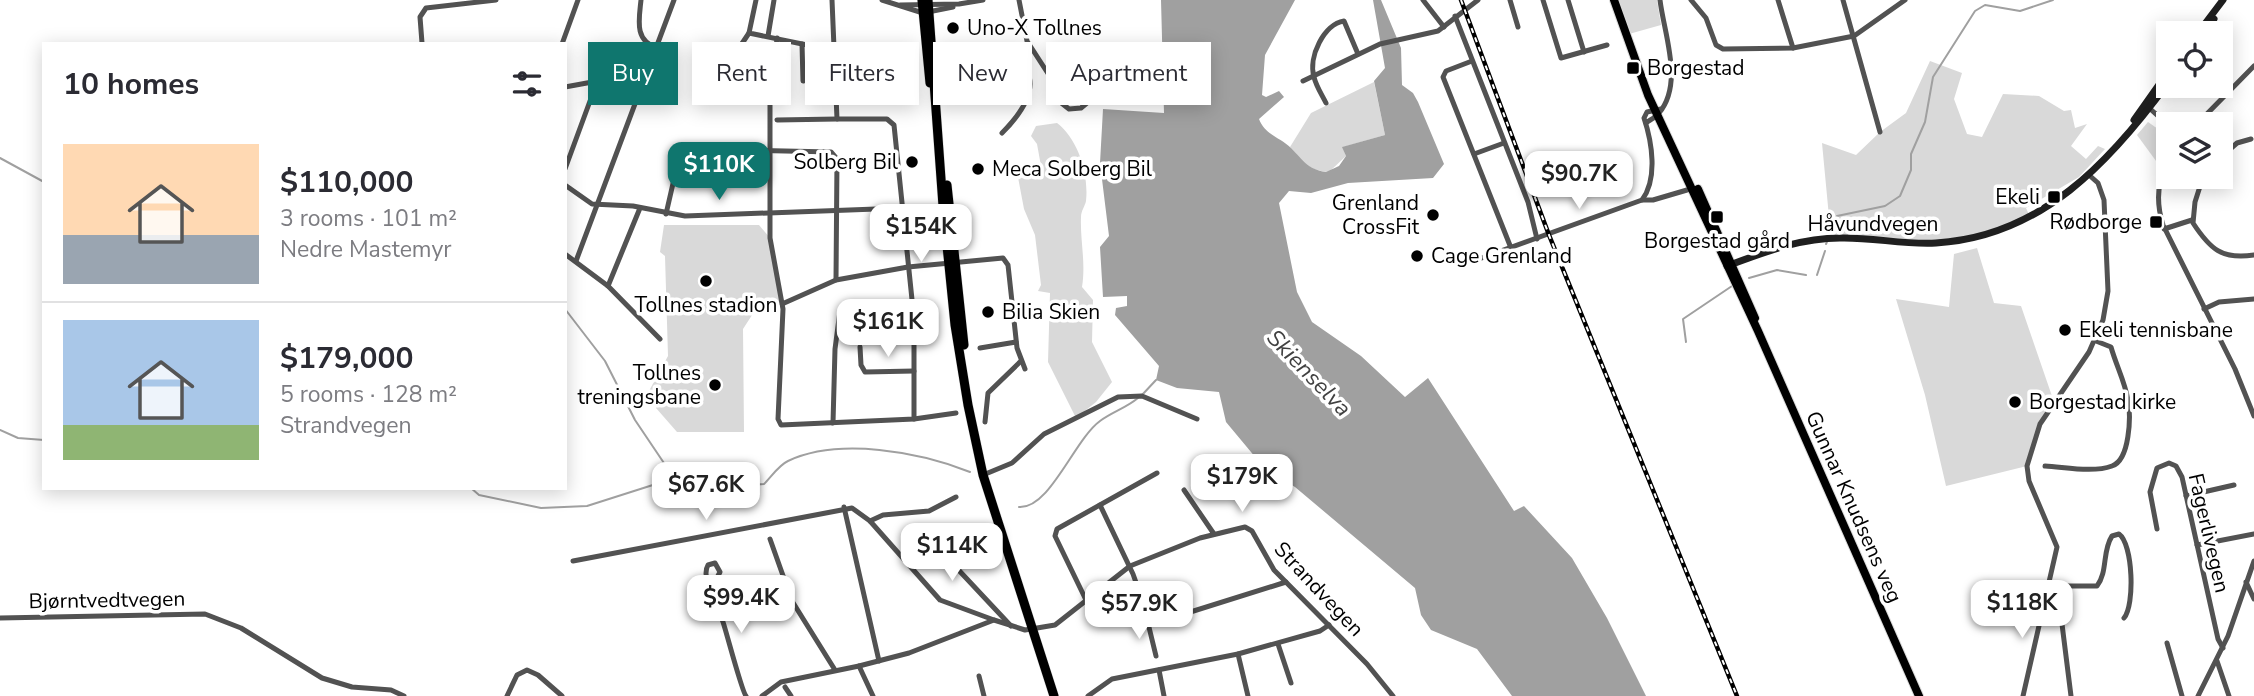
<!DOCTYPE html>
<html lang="en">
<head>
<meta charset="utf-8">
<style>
	:root { --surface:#fff; --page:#f2f2f3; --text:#2b2b33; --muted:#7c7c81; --line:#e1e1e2; --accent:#0f766e }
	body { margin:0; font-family:"Nunito Sans",sans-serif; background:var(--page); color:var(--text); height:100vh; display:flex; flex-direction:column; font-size:26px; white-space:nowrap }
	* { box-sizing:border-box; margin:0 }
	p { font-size:23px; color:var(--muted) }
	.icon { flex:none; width:38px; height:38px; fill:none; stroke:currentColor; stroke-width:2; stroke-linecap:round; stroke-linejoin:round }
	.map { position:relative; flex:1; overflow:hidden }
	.side { position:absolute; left:42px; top:42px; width:525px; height:448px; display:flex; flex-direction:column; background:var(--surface); border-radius:0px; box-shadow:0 4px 18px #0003 }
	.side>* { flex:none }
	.hud { position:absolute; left:588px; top:42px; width:665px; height:63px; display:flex; gap:14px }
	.fabs { position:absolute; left:2156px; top:21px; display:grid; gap:14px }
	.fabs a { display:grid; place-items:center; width:77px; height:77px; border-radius:0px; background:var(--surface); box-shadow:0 4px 18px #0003; font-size:35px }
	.price { position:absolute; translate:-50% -60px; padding:0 16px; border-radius:14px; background:#fff; color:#222; font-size:23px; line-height:46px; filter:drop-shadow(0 2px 4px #0008) }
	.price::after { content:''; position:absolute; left:50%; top:42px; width:21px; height:16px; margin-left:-10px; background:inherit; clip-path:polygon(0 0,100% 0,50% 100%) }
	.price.active { background:var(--accent); color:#fff }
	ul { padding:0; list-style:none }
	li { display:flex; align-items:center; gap:21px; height:175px; padding:0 21px }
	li+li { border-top:2px solid var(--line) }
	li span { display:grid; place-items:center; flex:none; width:196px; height:140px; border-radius:0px; color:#555 }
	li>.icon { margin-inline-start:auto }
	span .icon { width:84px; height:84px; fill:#fffc; stroke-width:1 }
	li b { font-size:30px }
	h2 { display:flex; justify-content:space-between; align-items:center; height:84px; padding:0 21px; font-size:30px }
	.tag { padding:0 24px; border-radius:0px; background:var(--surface); box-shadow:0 4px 18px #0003; font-size:24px; line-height:63px }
	.tag.active { background:var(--accent); color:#fff }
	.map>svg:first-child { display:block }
	.green { fill:#d9d9d9 }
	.water { fill:#a0a0a0 }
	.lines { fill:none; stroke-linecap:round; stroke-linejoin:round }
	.stream { stroke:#a0a0a0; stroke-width:2 }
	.primary-casing { stroke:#dbdbdb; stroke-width:10 }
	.trunk-casing { stroke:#dbdbdb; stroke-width:10 }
	.minor { stroke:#525252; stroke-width:5 }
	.secondary { stroke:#1f1f1f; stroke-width:7 }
	.primary { stroke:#000; stroke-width:8 }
	.trunk { stroke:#000; stroke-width:9 }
	.rail-casing { stroke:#000; stroke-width:4.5 }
	.rail { stroke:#fff; stroke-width:2; stroke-dasharray:5; stroke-linecap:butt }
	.poi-dot { fill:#000; stroke:#fff; stroke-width:2.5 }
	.labels { text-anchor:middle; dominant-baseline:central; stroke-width:7; stroke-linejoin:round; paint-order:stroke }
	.poi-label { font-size:21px; fill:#000; stroke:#fff; text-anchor:start }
	.street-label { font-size:21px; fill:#000; stroke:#fff }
	.water-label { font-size:23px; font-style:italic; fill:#414141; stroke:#fff }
</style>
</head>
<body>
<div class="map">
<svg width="2254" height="696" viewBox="0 0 2254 696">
	<rect width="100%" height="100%" fill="#fff"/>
	<g class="green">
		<polygon points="1617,0 1657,0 1661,25 1629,34"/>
		<polygon points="1930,61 1962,73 1954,99 1967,134 1982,137 2003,94 2039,96 2064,111 2071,110 2075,128 2087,124 2071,146 2086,159 2098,146 2105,149 2079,177 2026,208 2030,217 1960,240 1912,243 1831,238 1822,143 1856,155 1880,132 1906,113"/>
		<path d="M1374,82L1385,135L1343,147L1346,156L1329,172C1309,171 1302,162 1290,147L1311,113Z"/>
		<polygon points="2148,122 2168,136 2168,145 2159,165 2137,135"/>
		<path d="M1057,123C1078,139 1089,174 1086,201C1085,206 1081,211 1081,217C1080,240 1086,263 1082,287L1093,300L1092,342L1112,382L1096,402L1076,418L1048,362L1050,293L1038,291L1041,285L1035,235L1024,209L1017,172L1020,167L1041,166L1037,144L1031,136L1036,126Z"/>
		<polygon points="664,225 759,225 770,238 782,304 754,312 743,329 744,432 677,432 656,408 656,396 649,391 668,356 665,256 660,252"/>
		<polygon points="1977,248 1994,303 2021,306 2054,402 2040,424 2027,466 1946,486 1925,395 1896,299 1949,307 1954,254"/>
	</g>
	<path class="water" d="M1161,0H1295L1265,55L1262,95L1266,97L1279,91L1284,97L1259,119C1265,135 1280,137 1291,148C1304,161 1307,169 1326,172L1339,166L1346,156L1342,147L1385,135L1374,81L1385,68L1373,0H1381L1401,48L1402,85L1413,93L1418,102L1444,164L1433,178L1348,183L1311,193L1289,191L1279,203L1297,292L1312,322L1361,356L1405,397L1428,378L1514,511L1524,506L1572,558L1607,618L1646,696H1512L1477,649L1431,630L1421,615L1415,588L1295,487L1266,470L1226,422L1219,392L1177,388L1156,380L1159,366L1115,315L1116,308L1127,306V296L1103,297L1100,247L1109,236L1100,163L1103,109L1164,113Z"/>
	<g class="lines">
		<g class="stream">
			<polyline points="0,158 44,182"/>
			<polyline points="1828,233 1837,216 1885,206 1900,196 1911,170 1911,154 1925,122 1933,77 1975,11 1985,5 2020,11 2053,0"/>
			<polyline points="1826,244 1827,242"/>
			<polyline points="1817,275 1825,251"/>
			<polyline points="1749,278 1777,270 1806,275"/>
			<polyline points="565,309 605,361 635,420 672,475"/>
			<polyline points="1686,342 1683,319 1732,286"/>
			<polyline points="1142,395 1156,380"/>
			<polyline points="0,430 18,438 44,440"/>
			<path d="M471,488L479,495L541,508L587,506L656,484L672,475L702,477L738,486L764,484C771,477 779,465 788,461C839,437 920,452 970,472"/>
			<path d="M1019,507C1050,509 1074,440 1100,421C1112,412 1126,408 1138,398"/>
		</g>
		<defs>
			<g id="primary">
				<polyline points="1614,0 1648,95 1758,331 1919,696"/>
				<polyline points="1698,189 1755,318"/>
			</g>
			<g id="trunk">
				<polyline points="922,0 930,83"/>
				<polyline points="928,0 943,206 955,325 968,405 983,475 1054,696"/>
				<polyline points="947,185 964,345"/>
			</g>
		</defs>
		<use href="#primary" class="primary-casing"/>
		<use href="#trunk" class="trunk-casing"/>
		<g class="minor">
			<path d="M641,0C639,20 634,40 657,48"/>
			<polyline points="756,0 749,33 812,46 834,47"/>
			<polyline points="832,0 837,119 887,119 894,125 914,319 914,419"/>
			<polyline points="882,0 923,13 953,7"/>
			<path d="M1019,0L1027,41L1049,75L1055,98L1069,109L1081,108L1106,87C1113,72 1110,55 1095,47"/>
			<polyline points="1423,0 1444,27"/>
			<polyline points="1510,0 1518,27"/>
			<polyline points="1543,0 1561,58 1607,45"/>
			<polyline points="1568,0 1584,52"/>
			<polyline points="1691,0 1706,18 1716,45 1723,49 1793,48 1854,36 1905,0"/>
			<polyline points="1778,0 1793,48"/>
			<polyline points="1843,0 1880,132"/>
			<polyline points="900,5 959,4 983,0"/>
			<polyline points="1455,16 1528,202 1537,239"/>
			<polyline points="768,36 774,0"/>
			<polyline points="422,43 420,17 426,8 496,0"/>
			<polyline points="562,44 578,0"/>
			<polyline points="802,44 803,81"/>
			<polyline points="1472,61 1446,71 1443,77 1511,248"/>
			<polyline points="734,62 749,67"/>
			<polyline points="724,81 737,51 749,33"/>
			<polyline points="1303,81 1380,44 1438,31 1478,0"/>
			<polyline points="773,84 777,38"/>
			<polyline points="565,87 647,72"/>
			<path d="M1326,103C1322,95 1316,86 1314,77C1308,57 1324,24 1344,21L1358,54"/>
			<polyline points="770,104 770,238 783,309 778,419 781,425 914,419 956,413"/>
			<polyline points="2147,106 2168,125"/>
			<polyline points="777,120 837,119"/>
			<path d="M1646,123C1650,120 1656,117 1659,113C1684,83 1664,34 1660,0"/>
			<polyline points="2197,124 2254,66"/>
			<path d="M1002,133C1014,121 1030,102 1030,84C1030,68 1021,61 1029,45"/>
			<polyline points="1474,154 1504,143"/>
			<polyline points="2221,157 2237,143 2251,139"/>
			<path d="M2168,160C2157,181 2156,203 2163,225L2235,369L2254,416"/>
			<polyline points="565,169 597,82"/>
			<path d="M2203,177L2195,202L2193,223C2210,249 2222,260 2254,255"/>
			<polyline points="565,185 592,204 633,206 685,216 903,208"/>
			<polyline points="1642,200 1653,200 1687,190"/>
			<polyline points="666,214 680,153 685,149 831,152 837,159 836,280"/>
			<polyline points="2164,229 2192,220"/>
			<polyline points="565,254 608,286 660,339"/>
			<polyline points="576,261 674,0"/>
			<path d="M1465,264L1642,200C1658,179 1652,142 1644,118L1647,112L1661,109"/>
			<polyline points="608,286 640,208"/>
			<polyline points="782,304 836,280 908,267 1003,258 1008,265 1017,348 1025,369"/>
			<polyline points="2204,309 2219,302 2254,299"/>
			<polyline points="860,347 861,365 865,372 914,371"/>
			<polyline points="980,348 1016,342"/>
			<polyline points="985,422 988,393 1021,361"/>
			<polyline points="833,423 835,349 840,311"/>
			<path d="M2045,466C2065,467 2093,473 2112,466C2130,460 2131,416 2128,400C2125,382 2116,365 2111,347L2096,341"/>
			<polyline points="983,475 1012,463 1044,434 1118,397 1142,396 1197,419"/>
			<polyline points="1184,490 1214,534"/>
			<polyline points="2186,496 2234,485"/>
			<polyline points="1100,505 1133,574 1146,611"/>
			<polyline points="844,507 879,661"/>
			<polyline points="870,521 883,515 929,511 956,497"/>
			<polyline points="2157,529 2150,492 2157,468 2169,463 2176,466 2182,477 2218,639 2223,648"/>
			<polyline points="770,539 792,601 835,670"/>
			<polyline points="962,541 950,549 952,563 1011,626"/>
			<polyline points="2197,545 2254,534"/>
			<polyline points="573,561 852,508 870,521 940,600 994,620"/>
			<polyline points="2246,582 2254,599"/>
			<path d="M711,589L720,572L715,563L708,565C700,578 718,608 723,622C727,634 742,692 746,696"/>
			<polyline points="1086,600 1055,536 1057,529 1157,473"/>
			<polyline points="0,618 205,614 241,628 322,678 352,687 391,690 404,696"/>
			<polyline points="1147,619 1156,656"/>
			<polyline points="1149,625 1286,582"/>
			<polyline points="2167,643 2182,696"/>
			<polyline points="1278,644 1291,683"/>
			<polyline points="1238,654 1248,696"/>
			<polyline points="2217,661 2229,696"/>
			<polyline points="1159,670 1164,696"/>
			<polyline points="979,676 984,696"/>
			<polyline points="785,687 791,696"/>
			<polyline points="507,696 517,675 527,670 538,675 562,696"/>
			<polyline points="762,696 781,682 859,666"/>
			<polyline points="873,696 859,666 909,653 994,620 1025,630 1055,625 1130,566 1200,538 1245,527 1252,531 1274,570 1367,664 1393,696"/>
			<polyline points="1088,696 1112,679 1238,654 1320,631 1329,625"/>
			<polyline points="2023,696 2057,547 2029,481 2027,466 2040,424 2089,352 2103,320 2108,291 2104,200 2098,183 2089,175"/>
			<path d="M2071,696L2060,608L2047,590L2056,586H2097C2108,572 2102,551 2112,536L2119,534C2133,544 2135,605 2124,618"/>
			<polyline points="2198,696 2228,636 2254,561"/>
		</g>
		<g class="secondary">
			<polyline points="2198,33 2223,0"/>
			<polyline points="2205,33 2214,19"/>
			<polyline points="2134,120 2168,72"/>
			<path d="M1727,266C1765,252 1800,238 1840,238C1872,237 1904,245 1936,243C2041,237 2110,162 2168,83"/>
		</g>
		<use href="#primary" class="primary"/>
		<use href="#trunk" class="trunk"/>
		<defs>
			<polyline id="rail" points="1461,0 1549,235 1737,696"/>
		</defs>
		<use href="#rail" class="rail-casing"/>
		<use href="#rail" class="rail"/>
	</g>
	<g class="poi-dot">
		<circle cx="953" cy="28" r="7"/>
		<rect x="1626" y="61" width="14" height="14" rx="3.5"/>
		<circle cx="912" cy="162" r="7"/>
		<circle cx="978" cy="169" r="7"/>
		<rect x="2047" y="190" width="14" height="14" rx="3.5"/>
		<circle cx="1433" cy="215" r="7"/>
		<rect x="1710" y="210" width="14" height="14" rx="3.5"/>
		<rect x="2149" y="215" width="14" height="14" rx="3.5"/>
		<circle cx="1417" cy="256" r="7"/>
		<circle cx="706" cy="281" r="7"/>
		<circle cx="988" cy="312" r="7"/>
		<circle cx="2065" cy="330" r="7"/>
		<circle cx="715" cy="385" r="7"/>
		<circle cx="2015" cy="402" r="7"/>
	</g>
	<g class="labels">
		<g class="poi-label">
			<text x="967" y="28">Uno-X Tollnes</text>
			<text x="1647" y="68">Borgestad</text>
			<text x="898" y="162" text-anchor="end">Solberg Bil</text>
			<text x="992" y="169">Meca Solberg Bil</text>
			<text x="2040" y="197" text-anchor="end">Ekeli</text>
			<text x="1419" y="203" text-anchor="end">Grenland<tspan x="1419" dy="24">CrossFit</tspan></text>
			<text x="2142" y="222" text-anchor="end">Rødborge</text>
			<text x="1717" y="241" text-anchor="middle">Borgestad gård</text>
			<text x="1431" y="256">Cage Grenland</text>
			<text x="706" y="305" text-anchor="middle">Tollnes stadion</text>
			<text x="1002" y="312">Bilia Skien</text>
			<text x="2079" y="330">Ekeli tennisbane</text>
			<text x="701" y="373" text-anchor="end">Tollnes<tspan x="701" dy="24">treningsbane</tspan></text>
			<text x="2029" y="402">Borgestad kirke</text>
		</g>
		<g class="street-label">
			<text x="1873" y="224">Håvundvegen</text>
			<text transform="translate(1854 507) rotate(66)">Gunnar Knudsens veg</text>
			<text transform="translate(2209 533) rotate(77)">Fagerlivegen</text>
			<text transform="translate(1319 589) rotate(47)">Strandvegen</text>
			<text transform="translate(107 600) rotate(-1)">Bjørntvedtvegen</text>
		</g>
		<g class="water-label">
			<text transform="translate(1309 373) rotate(46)">Skienselva</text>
		</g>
	</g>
</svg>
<div class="fabs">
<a><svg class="icon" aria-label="locate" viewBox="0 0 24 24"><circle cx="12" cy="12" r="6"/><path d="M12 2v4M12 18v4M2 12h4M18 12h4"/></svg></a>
<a><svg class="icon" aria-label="layers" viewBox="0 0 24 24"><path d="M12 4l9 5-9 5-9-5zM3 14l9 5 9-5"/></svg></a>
</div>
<b class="price active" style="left:719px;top:202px">$110K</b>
<b class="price" style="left:1579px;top:211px">$90.7K</b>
<b class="price" style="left:921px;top:264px">$154K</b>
<b class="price" style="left:888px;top:359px">$161K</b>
<b class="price" style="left:1242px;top:514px">$179K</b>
<b class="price" style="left:706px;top:522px">$67.6K</b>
<b class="price" style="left:952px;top:583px">$114K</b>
<b class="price" style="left:741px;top:635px">$99.4K</b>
<b class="price" style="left:2022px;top:640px">$118K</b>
<b class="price" style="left:1139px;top:641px">$57.9K</b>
<div class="hud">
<a class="tag active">Buy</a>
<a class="tag">Rent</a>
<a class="tag">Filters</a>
<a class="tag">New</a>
<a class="tag">Apartment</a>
</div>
<section class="side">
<h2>10 homes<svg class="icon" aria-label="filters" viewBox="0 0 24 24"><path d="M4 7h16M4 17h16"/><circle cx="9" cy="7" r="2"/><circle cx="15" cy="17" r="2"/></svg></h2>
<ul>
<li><span style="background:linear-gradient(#ffd9b3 65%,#9aa5b1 0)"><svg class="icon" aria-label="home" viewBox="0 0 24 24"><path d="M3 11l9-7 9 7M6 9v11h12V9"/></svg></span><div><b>$110,000</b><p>3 rooms · 101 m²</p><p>Nedre Mastemyr</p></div></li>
<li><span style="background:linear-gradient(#a9c7e8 75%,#8fb573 0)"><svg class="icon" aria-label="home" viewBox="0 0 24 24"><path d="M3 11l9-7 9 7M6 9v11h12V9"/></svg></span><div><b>$179,000</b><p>5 rooms · 128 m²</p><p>Strandvegen</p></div></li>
</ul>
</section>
</div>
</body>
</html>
